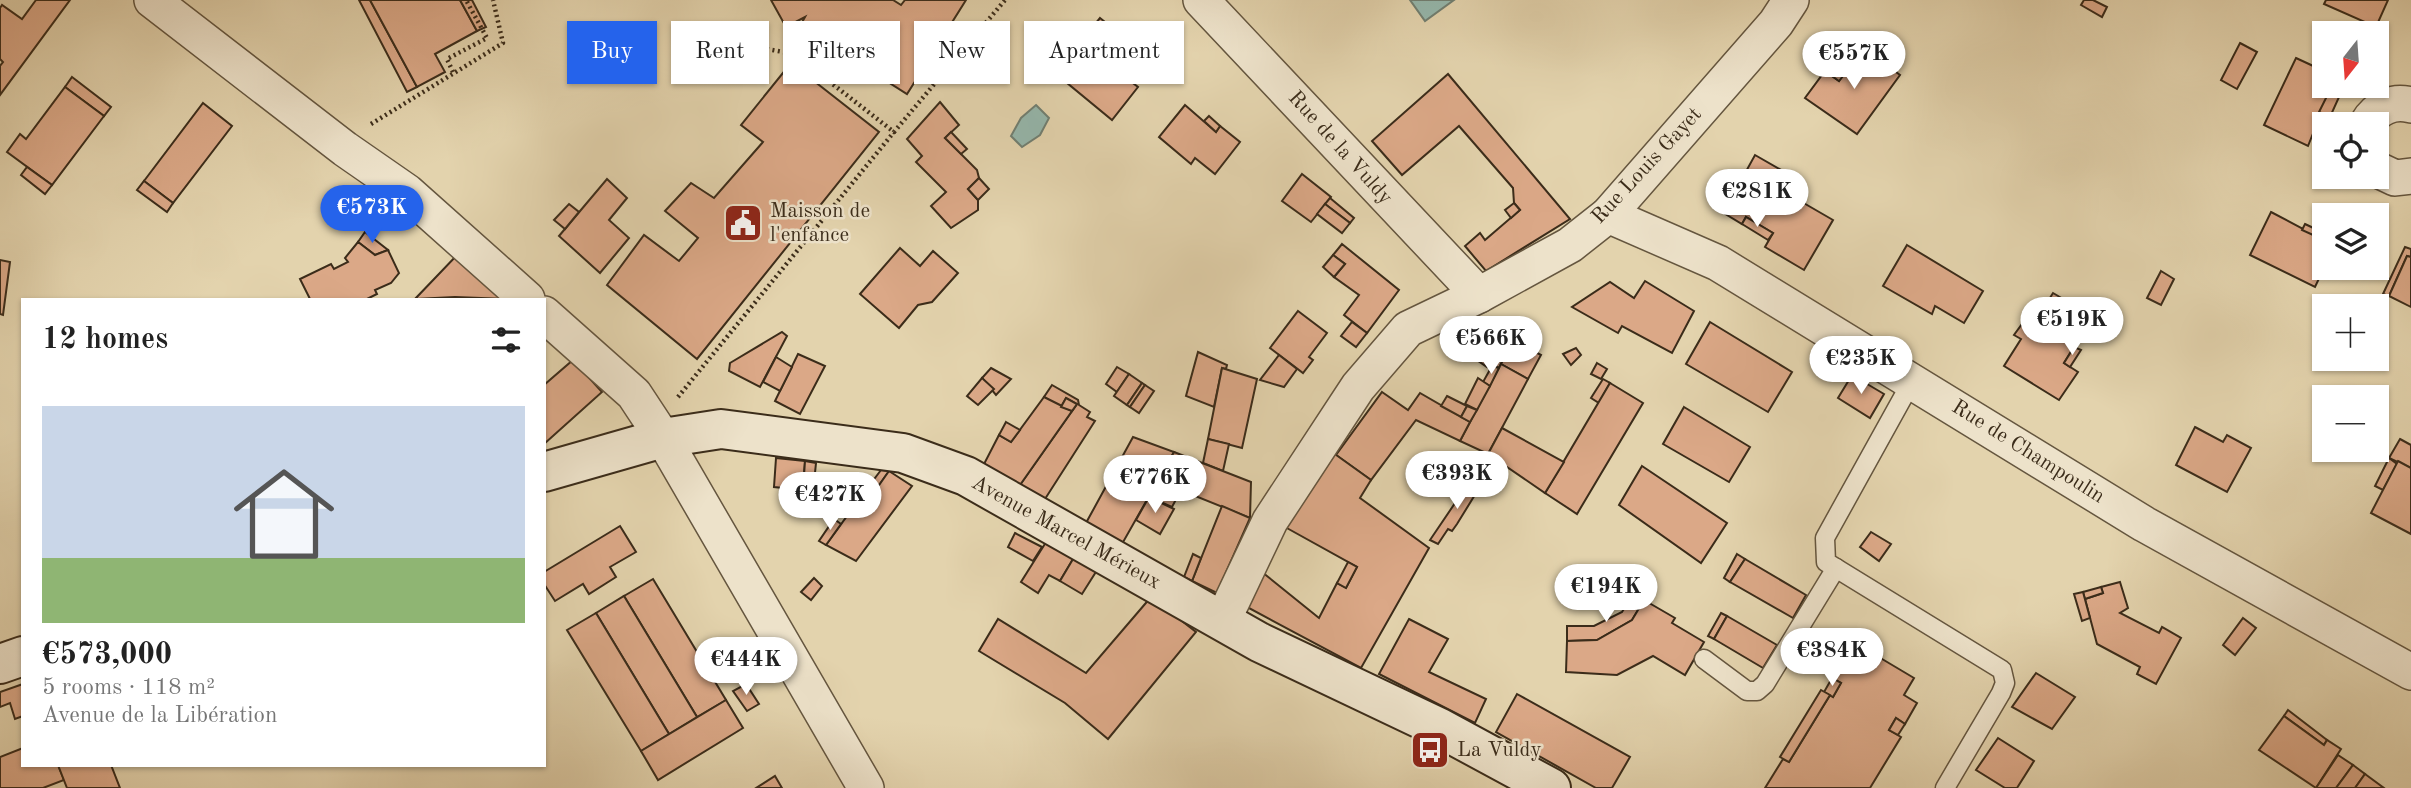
<!DOCTYPE html>
<html lang="en">
<head>
<meta charset="utf-8">
<style>
	:root { --surface:#fff; --page:#f6f6f6; --text:#222; --muted:#767676; --line:#e0e0e0; --accent:#2563eb }
	body { margin:0; font-family:"Old Standard TT",serif; background:var(--page); color:var(--text); height:100vh; display:flex; flex-direction:column; font-size:26px; white-space:nowrap }
	* { box-sizing:border-box; margin:0 }
	p { font-size:23px; color:var(--muted) }
	.icon { flex:none; width:38px; height:38px; fill:none; stroke:currentColor; stroke-width:2; stroke-linecap:round; stroke-linejoin:round }
	.map { position:relative; flex:1; overflow:hidden }
	.drawer { position:absolute; left:21px; top:298px; width:525px; height:469px; display:flex; flex-direction:column; background:var(--surface); border-radius:0px; box-shadow:0 2px 5px #0004 }
	.drawer>* { flex:none }
	.hud { position:absolute; left:567px; top:21px; width:665px; height:63px; display:flex; gap:14px }
	.needle { width:46px; rotate:197deg }
	.buttons { position:absolute; left:2312px; top:21px; display:grid; gap:14px }
	.buttons a { display:grid; place-items:center; width:77px; height:77px; border-radius:0px; background:var(--surface); box-shadow:0 2px 5px #0004; font-size:35px }
	.price { position:absolute; translate:-50% -60px; padding:0 16px; border-radius:24px; background:#fff; color:#222; font-size:23px; line-height:46px; filter:drop-shadow(0 2px 4px #0008) }
	.price::after { content:''; position:absolute; left:50%; top:42px; width:21px; height:16px; margin-left:-10px; background:inherit; clip-path:polygon(0 0,100% 0,50% 100%) }
	.price.on { background:var(--accent); color:#fff }
	ul { padding:0; list-style:none }
	li { display:grid; align-content:center; gap:14px; height:371px; padding:0 21px }
	li+li { border-top:2px solid var(--line) }
	li span { display:grid; place-items:center; height:217px; border-radius:0px; color:#555 }
	li>.icon { margin-inline-start:auto }
	span .icon { width:126px; height:126px; fill:#fffc; stroke-width:1 }
	li b { font-size:30px }
	h2 { display:flex; justify-content:space-between; align-items:center; height:84px; padding:0 21px; font-size:30px }
	.tag { padding:0 24px; border-radius:0px; background:var(--surface); box-shadow:0 2px 5px #0004; font-size:24px; line-height:63px }
	.tag.on { background:var(--accent); color:#fff }
	.map>svg:first-child { display:block }
	.water { fill:#95b7ac; stroke:#717f72; stroke-width:2 }
	.building { fill:#dba887; stroke:#3b2c1a; stroke-width:2 }
	.lines { fill:none; stroke-linecap:round; stroke-linejoin:round }
	.lane-casing { stroke:#65563f; stroke-width:21 }
	.street-casing { stroke:#65563f; stroke-width:38 }
	.secondary-casing { stroke:#3b2c1a; stroke-width:42 }
	.path { stroke:#3b2c1a; stroke-width:4.5; stroke-dasharray:2 3.5; stroke-linecap:butt }
	.lane { stroke:#ede2ca; stroke-width:18 }
	.street { stroke:#ede2ca; stroke-width:35 }
	.secondary { stroke:#ede2ca; stroke-width:38 }
	.labels { text-anchor:middle; dominant-baseline:central; stroke-width:5; stroke-linejoin:round; paint-order:stroke }
	.street-label { font-size:21px; fill:#3b2c1a; stroke:#ede2ca }
	.poi-label { font-size:21px; fill:#3b2c1a; stroke:#ede2ca; text-anchor:start }
</style>
</head>
<body>
<div class="map">
<svg width="2411" height="788" viewBox="0 0 2411 788">
	<rect width="100%" height="100%" fill="#e3d3ad"/>
	<filter id="stains"><feTurbulence type="fractalNoise" baseFrequency=".00286" numOctaves="4"/><feColorMatrix values="0 0 0 0 .2 0 0 0 0 .09 0 0 0 0 .02 0 0 0 .5 -.17"/></filter>
	<radialGradient id="worn" r=".72"><stop offset=".6" stop-color="#630" stop-opacity="0"/><stop offset="1" stop-color="#630" stop-opacity=".3"/></radialGradient>
	<g class="water">
		<polygon points="1410,0 1454,0 1425,21"/>
		<polygon points="1036,105 1049,118 1040,135 1022,147 1011,136 1021,118"/>
	</g>
	<g class="building">
		<polygon points="36,0 70,0 0,95 0,66 3,62 0,59 0,8 2,5 22,19"/>
		<polygon points="359,0 370,0 417,87 407,92"/>
		<polygon points="370,0 460,0 477,31 435,54 445,72 417,87"/>
		<polygon points="460,0 472,0 486,27 477,31"/>
		<polygon points="771,0 893,0 901,5 905,0 966,0 951,24 963,31 947,58 935,50 907,94 800,26 805,17 786,27"/>
		<polygon points="2084,0 2093,0 2107,7 2102,17 2081,5"/>
		<polygon points="2326,0 2388,0 2376,27 2324,4"/>
		<polygon points="1100,18 1121,35 1119,38 1128,45 1132,40 1147,51 1125,77 1138,87 1112,120 1055,73"/>
		<polygon points="2240,43 2257,52 2237,89 2221,80"/>
		<polygon points="1863,48 1900,75 1857,134 1805,98 1825,71 1839,81"/>
		<polygon points="2296,58 2324,71 2324,86 2332,86 2308,146 2264,125"/>
		<polygon points="791,63 879,132 697,359 607,285 644,235 679,261 698,238 665,211 691,183 714,198 763,142 741,125"/>
		<polygon points="1840,65 1847,71 1839,81 1832,76"/>
		<polygon points="1448,74 1570,219 1486,271 1465,246 1480,233 1485,240 1520,210 1514,203 1513,188 1459,126 1402,175 1372,141"/>
		<polygon points="72,77 111,107 104,116 65,87"/>
		<polygon points="2332,86 2344,86 2330,117 2319,112"/>
		<polygon points="65,87 104,116 52,185 7,152 20,134 26,139"/>
		<polygon points="940,102 959,125 945,138 977,170 979,178 968,189 978,200 978,210 951,228 931,206 946,192 916,162 922,156 907,139"/>
		<polygon points="203,103 232,126 173,203 144,181"/>
		<polygon points="1185,105 1216,132 1220,126 1240,142 1215,174 1195,158 1191,164 1159,137"/>
		<polygon points="1209,116 1220,126 1216,132 1204,121"/>
		<polygon points="951,132 967,149 961,154 945,138"/>
		<polygon points="1755,155 1804,183 1799,192 1769,174 1763,186 1744,175"/>
		<polygon points="27,167 52,185 45,194 21,175"/>
		<polygon points="1302,174 1331,197 1311,222 1282,201"/>
		<polygon points="1769,174 1799,192 1795,198 1833,220 1804,270 1765,247 1773,233 1746,217 1742,224 1722,212 1744,175 1763,186"/>
		<polygon points="979,178 989,189 978,200 968,189"/>
		<polygon points="607,179 627,198 609,220 629,238 600,273 559,236"/>
		<polygon points="144,181 173,203 167,212 137,190"/>
		<polygon points="1330,198 1354,218 1350,223 1325,204"/>
		<polygon points="1514,203 1520,210 1511,218 1505,210"/>
		<polygon points="569,204 579,212 565,229 554,220"/>
		<polygon points="1325,204 1350,223 1342,233 1317,214"/>
		<polygon points="2271,212 2324,240 2324,268 2315,287 2250,255"/>
		<polygon points="1746,217 1773,233 1768,240 1742,224"/>
		<polygon points="2305,224 2324,233 2324,240 2302,230"/>
		<polygon points="365,232 388,250 375,255 358,242"/>
		<polygon points="358,242 375,255 388,250 399,273 391,283 375,290 377,294 367,299 310,299 300,279 331,264 334,269 348,262 345,258"/>
		<polygon points="1342,244 1399,290 1367,333 1344,315 1359,295 1334,277 1345,264 1333,255"/>
		<polygon points="1907,245 1983,291 1964,323 1935,306 1932,314 1883,286"/>
		<polygon points="2405,247 2411,249 2411,257 2407,256 2389,296 2383,294"/>
		<polygon points="900,248 920,266 933,251 958,273 932,302 918,305 899,328 860,294"/>
		<polygon points="458,254 507,299 455,297 415,299"/>
		<polygon points="1333,255 1345,264 1334,277 1323,267"/>
		<polygon points="2407,256 2411,257 2411,307 2389,296"/>
		<polygon points="0,260 10,262 3,315 0,314"/>
		<polygon points="2161,271 2174,279 2161,305 2147,298"/>
		<polygon points="1645,281 1694,311 1672,353 1622,326 1618,333 1572,307 1610,282 1634,298"/>
		<polygon points="2053,293 2070,303 2062,316 2045,306"/>
		<polygon points="2037,300 2045,306 2035,322 2027,317"/>
		<polygon points="2070,303 2092,318 2064,363 2078,372 2059,400 2004,366 2021,339 2014,335 2027,317 2035,322 2045,306 2062,316"/>
		<polygon points="1298,311 1327,333 1309,357 1313,360 1303,373 1270,348"/>
		<polygon points="1352,322 1367,333 1356,347 1341,336"/>
		<polygon points="1710,322 1792,372 1768,412 1686,364"/>
		<polygon points="782,332 787,336 760,387 729,371 730,363"/>
		<polygon points="1481,337 1507,352 1499,368 1489,364 1487,367 1471,356"/>
		<polygon points="1513,340 1541,355 1528,379 1501,364"/>
		<polygon points="2074,347 2081,350 2070,367 2064,363"/>
		<polygon points="1576,348 1581,355 1571,365 1563,354"/>
		<polygon points="1198,352 1227,365 1226,369 1222,368 1214,407 1186,396"/>
		<polygon points="798,354 825,366 800,414 775,401"/>
		<polygon points="1279,355 1297,369 1284,387 1260,380"/>
		<polygon points="776,357 792,367 780,391 763,382"/>
		<polygon points="573,360 602,392 544,444 544,385"/>
		<polygon points="1597,363 1607,369 1601,379 1591,374"/>
		<polygon points="1501,364 1528,379 1488,454 1460,441"/>
		<polygon points="1492,366 1499,368 1490,386 1483,382"/>
		<polygon points="1117,367 1129,374 1117,392 1106,384"/>
		<polygon points="991,368 1011,379 996,395 982,378"/>
		<polygon points="1222,368 1257,379 1242,448 1208,439"/>
		<polygon points="1129,374 1142,383 1127,405 1114,396"/>
		<polygon points="1852,375 1884,394 1870,418 1838,398"/>
		<polygon points="982,378 994,389 978,405 967,396"/>
		<polygon points="1478,378 1490,386 1477,410 1465,404"/>
		<polygon points="1603,379 1610,383 1599,403 1591,398"/>
		<polygon points="1142,383 1145,385 1130,407 1127,405"/>
		<polygon points="1610,383 1643,403 1577,514 1545,493"/>
		<polygon points="1052,385 1078,400 1079,405 1090,412 1087,417 1095,421 1045,499 1020,485 1077,404 1066,398 1061,407 1044,397"/>
		<polygon points="1145,385 1154,391 1139,413 1130,407"/>
		<polygon points="1382,392 1408,410 1420,393 1470,422 1460,441 1416,420 1371,480 1336,455"/>
		<polygon points="1447,396 1467,406 1461,417 1441,406"/>
		<polygon points="1044,397 1072,411 1020,485 984,464 999,435 1011,442"/>
		<polygon points="1066,398 1077,404 1072,411 1061,407"/>
		<polygon points="1467,406 1477,410 1470,422 1461,417"/>
		<polygon points="1684,407 1750,447 1729,482 1663,444"/>
		<polygon points="1006,422 1020,430 1011,442 999,435"/>
		<polygon points="2195,427 2223,442 2227,435 2251,448 2227,492 2176,465"/>
		<polygon points="1502,428 1564,462 1545,493 1488,454"/>
		<polygon points="1133,437 1174,452 1122,544 1086,523"/>
		<polygon points="1208,439 1229,444 1223,471 1203,463"/>
		<polygon points="2400,439 2411,445 2411,468 2389,458"/>
		<polygon points="1174,452 1251,482 1250,518 1158,481"/>
		<polygon points="1332,452 1371,480 1360,498 1429,548 1361,668 1247,607 1262,572 1319,618 1337,583 1346,588 1357,567 1285,527"/>
		<polygon points="776,458 805,461 803,490 774,487"/>
		<polygon points="2389,458 2397,464 2383,490 2375,486"/>
		<polygon points="805,461 816,463 813,492 803,490"/>
		<polygon points="2398,461 2411,468 2411,534 2371,513"/>
		<polygon points="1642,466 1727,523 1701,563 1619,505"/>
		<polygon points="881,470 889,471 870,498 863,494"/>
		<polygon points="889,471 912,486 856,561 826,545 863,494 870,498"/>
		<polygon points="1472,478 1481,485 1457,524 1452,531 1448,529 1438,544 1430,540"/>
		<polygon points="1158,481 1181,490 1172,507 1149,497"/>
		<polygon points="1149,497 1174,509 1160,534 1136,520"/>
		<polygon points="1222,506 1250,518 1217,593 1192,581"/>
		<polygon points="834,519 841,524 826,545 819,541"/>
		<polygon points="620,526 636,552 610,567 616,577 589,594 583,584 555,601 544,584 544,572"/>
		<polygon points="1871,532 1891,544 1879,561 1860,547"/>
		<polygon points="1015,533 1042,547 1033,561 1008,547"/>
		<polygon points="1048,539 1076,554 1060,581 1049,575 1038,593 1021,582"/>
		<polygon points="1076,554 1099,567 1082,594 1060,581"/>
		<polygon points="1193,554 1201,558 1192,581 1184,577"/>
		<polygon points="1737,554 1745,559 1730,582 1724,578"/>
		<polygon points="1745,559 1806,595 1793,618 1730,582"/>
		<polygon points="1348,562 1357,567 1346,588 1337,583"/>
		<polygon points="814,578 822,586 811,600 801,592"/>
		<polygon points="653,579 726,700 697,717 624,596"/>
		<polygon points="2120,582 2128,608 2120,613 2159,633 2162,627 2181,638 2156,684 2137,674 2140,667 2097,644 2085,599 2103,593 2101,587"/>
		<polygon points="2101,587 2103,593 2085,599 2083,592"/>
		<polygon points="2083,592 2090,618 2082,621 2074,594"/>
		<polygon points="1633,594 1644,600 1632,620 1597,640 1567,641 1567,626 1594,626 1622,612"/>
		<polygon points="624,596 697,717 669,734 596,613"/>
		<polygon points="1151,597 1196,632 1108,739 1065,703 979,651 998,619 1086,673"/>
		<polygon points="1644,600 1675,618 1672,623 1704,642 1685,675 1653,656 1617,675 1566,672 1567,641 1597,640 1632,620"/>
		<polygon points="596,613 669,734 641,751 567,630"/>
		<polygon points="1721,613 1727,616 1714,639 1708,636"/>
		<polygon points="1727,616 1777,645 1763,668 1714,639"/>
		<polygon points="2243,618 2256,628 2235,655 2223,645"/>
		<polygon points="1409,619 1448,639 1429,672 1486,699 1475,723 1379,674"/>
		<polygon points="1872,653 1914,678 1904,695 1917,703 1905,724 1896,718 1889,730 1901,737 1870,788 1765,788 1783,759 1789,762 1830,695 1833,697 1841,683 1832,678 1843,660 1861,671"/>
		<polygon points="2036,673 2075,697 2052,729 2012,707"/>
		<polygon points="1832,678 1841,683 1833,697 1824,692"/>
		<polygon points="23,684 23,716 15,719 10,703 0,707 0,692"/>
		<polygon points="746,684 759,704 747,711 733,691"/>
		<polygon points="1821,690 1830,695 1789,762 1780,757"/>
		<polygon points="1517,694 1630,757 1612,788 1596,788 1496,732"/>
		<polygon points="726,700 743,728 658,780 641,751"/>
		<polygon points="2288,710 2327,740 2324,745 2284,716"/>
		<polygon points="2284,716 2324,745 2327,740 2341,749 2316,788 2259,750"/>
		<polygon points="1896,718 1905,724 1898,735 1889,730"/>
		<polygon points="1998,738 2034,761 2017,788 2005,788 1976,770"/>
		<polygon points="23,748 23,765 58,765 64,780 43,788 0,788 0,757"/>
		<polygon points="2338,755 2353,765 2336,788 2316,788"/>
		<polygon points="58,765 111,765 120,788 67,788"/>
		<polygon points="2353,765 2365,774 2355,788 2336,788"/>
		<polygon points="2365,774 2384,788 2355,788"/>
		<polygon points="775,776 782,788 756,788"/>
	</g>
	<g class="lines">
		<defs>
			<g id="lane">
				<polyline points="1912,381 1825,538 1826,562 2002,670 2005,683 2001,693 1945,788"/>
				<polyline points="1704,659 1747,691 1757,691 1765,684 1836,568"/>
			</g>
			<g id="street">
				<polyline points="152,0 345,149 407,192 527,299"/>
				<polyline points="1201,0 1479,295"/>
				<path d="M2367,124C2376,108 2393,100 2411,105"/>
				<polyline points="2376,169 2395,178 2411,176"/>
				<polyline points="1608,215 1718,263 2144,524 2411,672"/>
				<polyline points="544,314 634,394 663,438 866,788"/>
				<polyline points="1223,620 1270,521 1358,387 1408,329 1479,295 1570,245 1608,215 1776,23 1791,0"/>
			</g>
			<g id="secondary">
				<polyline points="544,472 663,438 721,429 903,453 966,476 1259,642 1440,728 1551,788"/>
				<polyline points="0,664 23,656"/>
			</g>
		</defs>
		<use href="#lane" class="lane-casing"/>
		<use href="#street" class="street-casing"/>
		<use href="#secondary" class="secondary-casing"/>
		<g class="path">
			<polyline points="767,49 794,54 894,132 1005,0"/>
			<polyline points="453,72 447,59 487,38 466,0"/>
			<polyline points="371,124 503,43 493,0"/>
			<polyline points="678,397 894,132"/>
		</g>
		<use href="#lane" class="lane"/>
		<use href="#street" class="street"/>
		<use href="#secondary" class="secondary"/>
	</g>
	<defs>
		<symbol id="civic-square" viewBox="-11 -11 22 22"><rect x="-9" y="-9" width="18" height="18" rx="4" fill="#8f2418" stroke="#ede2ca"/><path d="M-.6-6.5H3V-4.5H.6V-3L4-1V1h2V6H-6V1h2V-1L-.6-3ZM-1.2 2.5V6h2.4V2.5Z" fill="#fff"/></symbol>
		<symbol id="bus-square" viewBox="-11 -11 22 22"><rect x="-9" y="-9" width="18" height="18" rx="4" fill="#8f2418" stroke="#ede2ca"/><path d="M-5-6H5V4H4V6H2V4H-2V6H-4V4H-5ZM-3.5-4V0h7V-4ZM-3.5 1.2v1.5H-2V1.2ZM2 1.2v1.5H3.5V1.2Z" fill="#fff"/></symbol>
	</defs>
	<g fill-rule="evenodd">
		<use href="#civic-square" x="721" y="201" width="44" height="44"/>
		<use href="#bus-square" x="1408" y="728" width="44" height="44"/>
	</g>
	<g class="labels">
		<g class="street-label">
			<text transform="translate(1340 148) rotate(48)">Rue de la Vuldy</text>
			<text transform="translate(1647 166) rotate(-47)">Rue Louis Gayet</text>
			<text transform="translate(2028 452) rotate(32)">Rue de Champoulin</text>
			<text transform="translate(1066 533) rotate(29)">Avenue Marcel Mérieux</text>
		</g>
		<g class="poi-label">
			<text x="770" y="211">Maisson de<tspan x="770" dy="24">l'enfance</tspan></text>
			<text x="1457" y="750">La Vuldy</text>
		</g>
	</g>
	<rect width="100%" height="100%" filter="url(#stains)"/>
	<rect width="100%" height="100%" fill="url(#worn)"/>
</svg>
<div class="buttons">
<a><svg class="needle" viewBox="-14 -14 28 28"><path d="M0-13l5 13h-10z" fill="#e53935"/><path d="M0 13l5-13h-10z" fill="#767676"/></svg></a>
<a><svg class="icon" aria-label="locate" viewBox="0 0 24 24"><circle cx="12" cy="12" r="6"/><path d="M12 2v4M12 18v4M2 12h4M18 12h4"/></svg></a>
<a><svg class="icon" aria-label="layers" viewBox="0 0 24 24"><path d="M12 4l9 5-9 5-9-5zM3 14l9 5 9-5"/></svg></a>
<a>+</a>
<a>−</a>
</div>
<b class="price" style="left:1854px;top:91px">€557K</b>
<b class="price" style="left:1757px;top:229px">€281K</b>
<b class="price on" style="left:372px;top:245px">€573K</b>
<b class="price" style="left:2072px;top:357px">€519K</b>
<b class="price" style="left:1491px;top:376px">€566K</b>
<b class="price" style="left:1861px;top:396px">€235K</b>
<b class="price" style="left:1457px;top:511px">€393K</b>
<b class="price" style="left:1155px;top:515px">€776K</b>
<b class="price" style="left:830px;top:532px">€427K</b>
<b class="price" style="left:1606px;top:624px">€194K</b>
<b class="price" style="left:1832px;top:688px">€384K</b>
<b class="price" style="left:746px;top:697px">€444K</b>
<div class="hud">
<a class="tag on">Buy</a>
<a class="tag">Rent</a>
<a class="tag">Filters</a>
<a class="tag">New</a>
<a class="tag">Apartment</a>
</div>
<section class="drawer">
<h2>12 homes<svg class="icon" aria-label="filters" viewBox="0 0 24 24"><path d="M4 7h16M4 17h16"/><circle cx="9" cy="7" r="2"/><circle cx="15" cy="17" r="2"/></svg></h2>
<ul>
<li><span style="background:linear-gradient(#c9d6e8 70%,#8fb573 0)"><svg class="icon" aria-label="home" viewBox="0 0 24 24"><path d="M3 11l9-7 9 7M6 9v11h12V9"/></svg></span><div><b>€573,000</b><p>5 rooms · 118 m²</p><p>Avenue de la Libération</p></div></li>
</ul>
</section>
</div>
</body>
</html>
